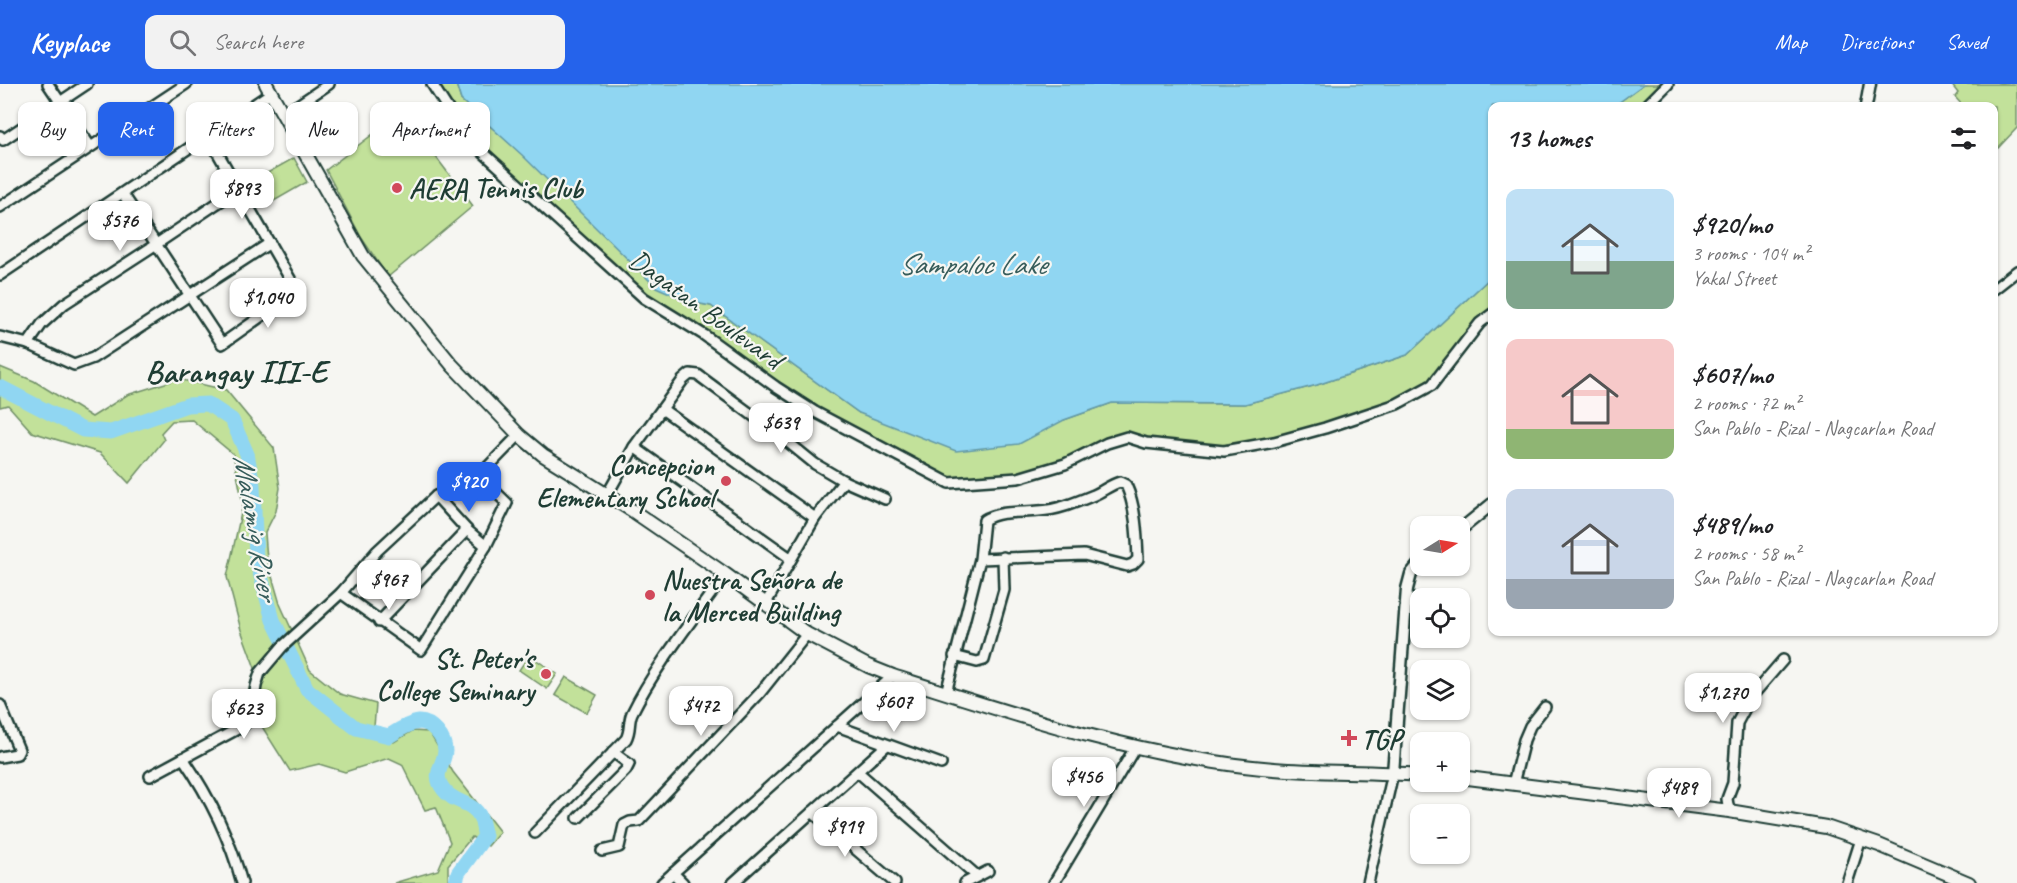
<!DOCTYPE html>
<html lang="en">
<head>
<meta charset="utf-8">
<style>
	:root { --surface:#fff; --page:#f2f2f2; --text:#202124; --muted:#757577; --accent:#2563eb }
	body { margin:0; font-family:Caveat,sans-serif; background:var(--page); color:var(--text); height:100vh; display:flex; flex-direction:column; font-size:22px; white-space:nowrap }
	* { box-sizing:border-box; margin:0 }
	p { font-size:20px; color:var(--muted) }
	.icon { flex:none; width:33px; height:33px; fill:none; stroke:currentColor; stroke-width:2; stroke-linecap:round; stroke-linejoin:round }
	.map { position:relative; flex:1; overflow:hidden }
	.details { position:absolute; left:1488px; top:18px; width:510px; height:534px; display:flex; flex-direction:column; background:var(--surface); border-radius:12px; box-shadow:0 2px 4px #0004 }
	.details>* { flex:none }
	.top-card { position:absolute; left:18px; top:18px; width:570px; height:54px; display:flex; gap:12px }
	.needle { width:39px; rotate:79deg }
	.controls { position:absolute; left:1410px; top:432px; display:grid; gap:12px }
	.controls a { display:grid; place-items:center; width:60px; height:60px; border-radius:12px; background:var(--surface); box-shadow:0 2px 4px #0004; font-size:30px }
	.price { position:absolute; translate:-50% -51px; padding:0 14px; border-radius:12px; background:#fff; color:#222; font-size:20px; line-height:39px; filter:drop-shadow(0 2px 3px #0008) }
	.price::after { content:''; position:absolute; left:50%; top:36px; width:18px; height:14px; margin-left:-9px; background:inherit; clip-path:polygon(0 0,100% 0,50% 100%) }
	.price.current { background:var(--accent); color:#fff }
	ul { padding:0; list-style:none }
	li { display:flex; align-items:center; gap:18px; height:150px; padding:0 18px }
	li span { display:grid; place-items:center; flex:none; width:168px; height:120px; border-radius:12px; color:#555 }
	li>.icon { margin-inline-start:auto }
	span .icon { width:72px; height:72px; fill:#fffc; stroke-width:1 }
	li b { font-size:26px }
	h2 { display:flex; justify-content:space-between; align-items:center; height:72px; padding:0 18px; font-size:26px }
	.pill { padding:0 21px; border-radius:12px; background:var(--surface); box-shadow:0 2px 4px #0004; font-size:21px; line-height:54px }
	.pill.current { background:var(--accent); color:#fff }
	header { display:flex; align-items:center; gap:36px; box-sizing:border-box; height:84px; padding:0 30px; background:var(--accent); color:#fff }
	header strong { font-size:28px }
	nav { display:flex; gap:33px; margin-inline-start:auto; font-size:21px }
	.search { width:420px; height:54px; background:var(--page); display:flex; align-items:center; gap:15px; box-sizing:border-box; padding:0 21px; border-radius:12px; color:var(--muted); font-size:22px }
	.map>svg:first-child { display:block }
	.green { fill:#c2e19a; stroke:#708f67; stroke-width:1.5 }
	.water { fill:#90d6f2; stroke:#6399a6; stroke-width:1.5 }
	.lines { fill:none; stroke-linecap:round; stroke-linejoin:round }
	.river { stroke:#90d6f2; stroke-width:15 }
	.minor-casing { stroke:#1f3d34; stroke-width:14 }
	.tertiary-casing { stroke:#1f3d34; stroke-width:15 }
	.secondary-casing { stroke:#1f3d34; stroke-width:16 }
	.minor { stroke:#f6f6f2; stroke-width:9 }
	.tertiary { stroke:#f6f6f2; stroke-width:10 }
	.secondary { stroke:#f6f6f2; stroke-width:12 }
	.poi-dot { fill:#d1495b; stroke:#f6f6f2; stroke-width:2 }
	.labels { text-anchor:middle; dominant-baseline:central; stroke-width:4.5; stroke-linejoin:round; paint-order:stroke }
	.poi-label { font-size:28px; font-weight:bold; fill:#1f3d34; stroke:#f6f6f2; text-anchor:start }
	.street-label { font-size:28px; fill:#1f3d34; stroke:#f6f6f2 }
	.water-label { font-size:30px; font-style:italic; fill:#365c5a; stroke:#f6f6f2 }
	.quarter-label { font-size:32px; font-weight:bold; fill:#1f3d34; stroke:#f6f6f2 }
</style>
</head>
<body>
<header>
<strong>Keyplace</strong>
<div class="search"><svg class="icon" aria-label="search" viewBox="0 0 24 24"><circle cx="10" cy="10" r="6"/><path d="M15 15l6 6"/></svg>Search here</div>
<nav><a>Map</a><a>Directions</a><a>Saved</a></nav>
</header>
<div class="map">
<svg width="2017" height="799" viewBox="0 0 2017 799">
	<rect width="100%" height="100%" fill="#f6f6f2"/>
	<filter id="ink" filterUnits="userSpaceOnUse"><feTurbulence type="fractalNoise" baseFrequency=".0167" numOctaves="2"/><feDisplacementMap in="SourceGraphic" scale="12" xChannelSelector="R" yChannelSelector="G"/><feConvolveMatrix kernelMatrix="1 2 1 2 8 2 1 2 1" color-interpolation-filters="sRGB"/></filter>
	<g filter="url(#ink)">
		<g class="green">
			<polygon points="432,0 456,0 461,16 690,218 711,222 859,329 1064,336 1112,319 1245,320 1317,301 1407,271 1492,192 1492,230 1432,301 1397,320 1224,367 1127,353 1018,394 949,399 815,328 644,214 465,52"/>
			<polygon points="1644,0 1668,0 1646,22 1614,22"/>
			<polygon points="1951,0 2017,0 2017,44 1998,64 1994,59 1994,22 1963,22 1955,13 1958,9"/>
			<polygon points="402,28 473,122 388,193 361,153 326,86"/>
			<polygon points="294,74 307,98 274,117 260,93"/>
			<polygon points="0,283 34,297 92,333 127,311 178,295 226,306 274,364 280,404 276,427 265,449 267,475 280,520 310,586 340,610 376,620 373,654 394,658 412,647 429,648 453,688 500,748 488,762 472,753 448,781 448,799 394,799 438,786 450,758 436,723 425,726 402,680 389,674 345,688 319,680 290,687 249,622 249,605 255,584 241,546 227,493 243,420 233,370 192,336 172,337 161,349 164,356 129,399 100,369 32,348 8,321 0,323"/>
			<polygon points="529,571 557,590 547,605 519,586"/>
			<polygon points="566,593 597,611 587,629 555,611"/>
		</g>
		<polygon class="water" points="456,0 1644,0 1614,22 1492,22 1492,192 1407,271 1317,301 1245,320 1112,319 1064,336 1019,360 956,367 859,329 711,222 690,218 656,203 522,71 461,16"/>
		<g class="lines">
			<path class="river" d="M0,303L83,346L111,348L187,321L208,320L232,336L247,370L253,401L256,474L273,536L307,605L356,644L389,652C397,647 409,639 419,638C432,638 445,654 445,667C444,682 431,690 444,706C453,719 474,718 480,733C483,739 483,746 485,752L458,789L456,799"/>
			<defs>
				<g id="minor">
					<polyline points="48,0 90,62"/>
					<polyline points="432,0 465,52 644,214 704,251 776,303 815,328 949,399 1018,394 1065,380 1107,359 1127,353 1146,359 1224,367 1274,358 1325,344 1397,320 1432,301 1480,239 1492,230"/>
					<polyline points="1646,22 1668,0"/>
					<polyline points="283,31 329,0"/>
					<polyline points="0,52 3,56 87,0"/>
					<polyline points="123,110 222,260 297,207 208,52"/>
					<polyline points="0,123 186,0"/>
					<polyline points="0,191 271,9"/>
					<polyline points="1994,205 2017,187"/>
					<polyline points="0,253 28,260 74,281 93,274 270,159"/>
					<polyline points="28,260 42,240 64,220 155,161 240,104"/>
					<polyline points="662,325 815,434"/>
					<polyline points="634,363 790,474"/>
					<polyline points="607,411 634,363 683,296 690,290 698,291 778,350 815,380 844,397 885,415"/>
					<polyline points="436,412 467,446 486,462"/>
					<polyline points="341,509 421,566 486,462 507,419 479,392"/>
					<polyline points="766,519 815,434 844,397"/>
					<polyline points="379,538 467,446"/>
					<polyline points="954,572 977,578 984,576 1004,506 1003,473"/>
					<path d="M946,609L980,475L984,436C1000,426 1021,429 1039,427C1058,426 1077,418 1094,411C1103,407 1110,401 1120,398L1126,401C1136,423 1137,451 1138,475L1133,480L1127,482L1084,471L980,475"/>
					<polyline points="0,621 19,666 17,670 0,673"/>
					<polyline points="837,642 941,680"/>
					<path d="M183,674C209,712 230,754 242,799"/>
					<polyline points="858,688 977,792"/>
					<polyline points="150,692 243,642 248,635 253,622 256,602 260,589 282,563 341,509 377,467 436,412 479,392 519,351"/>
					<polyline points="1513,700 1524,656 1530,642 1545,623"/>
					<polyline points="1729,727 1727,715 1733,699 1737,639 1751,613 1783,576"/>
					<polyline points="812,728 895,799"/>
					<polyline points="578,734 626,686 629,680 613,668"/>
					<path d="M535,749L626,655C631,646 628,638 632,629C655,582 695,533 725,490"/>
					<polyline points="602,767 619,763 624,741 630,738 639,737 760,609 807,550"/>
					<polyline points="673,789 683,799"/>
					<polyline points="662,799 893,592"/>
					<polyline points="733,799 887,661"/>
					<polyline points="965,799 988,787"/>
					<polyline points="1054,799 1136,662"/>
					<polyline points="1368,799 1393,689"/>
					<polyline points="1847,799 1861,755"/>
				</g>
				<g id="tertiary">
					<polyline points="1866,22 1870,0"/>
					<polyline points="1460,446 1492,420"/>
					<polyline points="1393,689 1407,505 1411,490 1420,479"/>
				</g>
				<g id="secondary">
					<path d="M266,0L363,172L452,281L519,351L543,371L633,427L725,490L807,550L868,582L893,592C1015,631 1147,675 1274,685C1323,689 1372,687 1420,691"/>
					<polyline points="1460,693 1729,727 1826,743 1879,761 1969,799"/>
				</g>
			</defs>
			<use href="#minor" class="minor-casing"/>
			<use href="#tertiary" class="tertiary-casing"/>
			<use href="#secondary" class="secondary-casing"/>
			<use href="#minor" class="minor"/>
			<use href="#tertiary" class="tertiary"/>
			<use href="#secondary" class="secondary"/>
		</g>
	</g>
	<g class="poi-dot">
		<circle cx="397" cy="104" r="6"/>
		<circle cx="726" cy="397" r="6"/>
		<circle cx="650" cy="511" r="6"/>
		<circle cx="546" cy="590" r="6"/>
		<path d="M1346 645h6v6h6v6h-6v6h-6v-6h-6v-6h6z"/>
	</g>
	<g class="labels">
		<g class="poi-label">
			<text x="409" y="104">AERA Tennis Club</text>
			<text x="714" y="381" text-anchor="end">Concepcion<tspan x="714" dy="32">Elementary School</tspan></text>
			<text x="662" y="495">Nuestra Señora de<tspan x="662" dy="32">la Merced Building</tspan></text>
			<text x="534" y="574" text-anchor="end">St. Peter's<tspan x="534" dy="32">College Seminary</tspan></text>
			<text x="1361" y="654">TGP</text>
		</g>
		<g class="street-label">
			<text transform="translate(706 225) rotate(36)">Dagatan Boulevard</text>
		</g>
		<g class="water-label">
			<text x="972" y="180">Sampaloc Lake</text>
			<text transform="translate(256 443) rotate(80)">Malamig River</text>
		</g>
		<g class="quarter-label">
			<text x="236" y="287">Barangay III-E</text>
		</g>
	</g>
</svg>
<div class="controls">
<a><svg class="needle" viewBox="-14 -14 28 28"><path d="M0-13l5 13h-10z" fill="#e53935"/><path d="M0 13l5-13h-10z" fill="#757577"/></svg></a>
<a><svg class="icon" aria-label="locate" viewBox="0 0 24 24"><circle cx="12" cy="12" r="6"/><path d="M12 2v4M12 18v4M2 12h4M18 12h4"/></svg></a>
<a><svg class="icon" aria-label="layers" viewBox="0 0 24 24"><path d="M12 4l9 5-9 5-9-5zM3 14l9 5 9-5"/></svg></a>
<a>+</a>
<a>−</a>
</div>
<b class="price" style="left:242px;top:136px">$893</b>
<b class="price" style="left:120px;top:168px">$576</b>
<b class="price" style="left:268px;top:245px">$1,040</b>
<b class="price" style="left:781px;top:370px">$639</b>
<b class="price current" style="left:469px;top:429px">$920</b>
<b class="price" style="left:389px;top:527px">$967</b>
<b class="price" style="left:1723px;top:640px">$1,270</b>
<b class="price" style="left:894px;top:649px">$607</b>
<b class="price" style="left:701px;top:653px">$472</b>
<b class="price" style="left:244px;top:656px">$623</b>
<b class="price" style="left:1084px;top:724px">$456</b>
<b class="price" style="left:1679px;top:735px">$489</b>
<b class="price" style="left:845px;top:774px">$919</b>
<div class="top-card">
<a class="pill">Buy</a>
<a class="pill current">Rent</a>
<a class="pill">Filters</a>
<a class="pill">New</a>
<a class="pill">Apartment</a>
</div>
<section class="details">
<h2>13 homes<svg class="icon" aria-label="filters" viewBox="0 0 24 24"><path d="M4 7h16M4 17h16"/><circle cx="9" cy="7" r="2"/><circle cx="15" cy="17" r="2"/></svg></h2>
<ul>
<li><span style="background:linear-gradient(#bfe0f5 60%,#7fa58c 0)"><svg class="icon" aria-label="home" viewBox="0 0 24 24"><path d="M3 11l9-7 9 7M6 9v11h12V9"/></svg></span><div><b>$920/mo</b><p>3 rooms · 104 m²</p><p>Yakal Street</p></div></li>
<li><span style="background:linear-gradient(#f6c9c9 75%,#8fb573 0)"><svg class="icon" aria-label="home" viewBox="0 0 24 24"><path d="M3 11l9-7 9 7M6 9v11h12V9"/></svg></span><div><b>$607/mo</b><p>2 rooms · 72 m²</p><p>San Pablo - Rizal - Nagcarlan Road</p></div></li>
<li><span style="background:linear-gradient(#c9d6e8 75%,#9aa5b1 0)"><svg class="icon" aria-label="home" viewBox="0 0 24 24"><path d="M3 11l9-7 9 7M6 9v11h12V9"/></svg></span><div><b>$489/mo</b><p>2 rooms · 58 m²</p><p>San Pablo - Rizal - Nagcarlan Road</p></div></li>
</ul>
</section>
</div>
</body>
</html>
